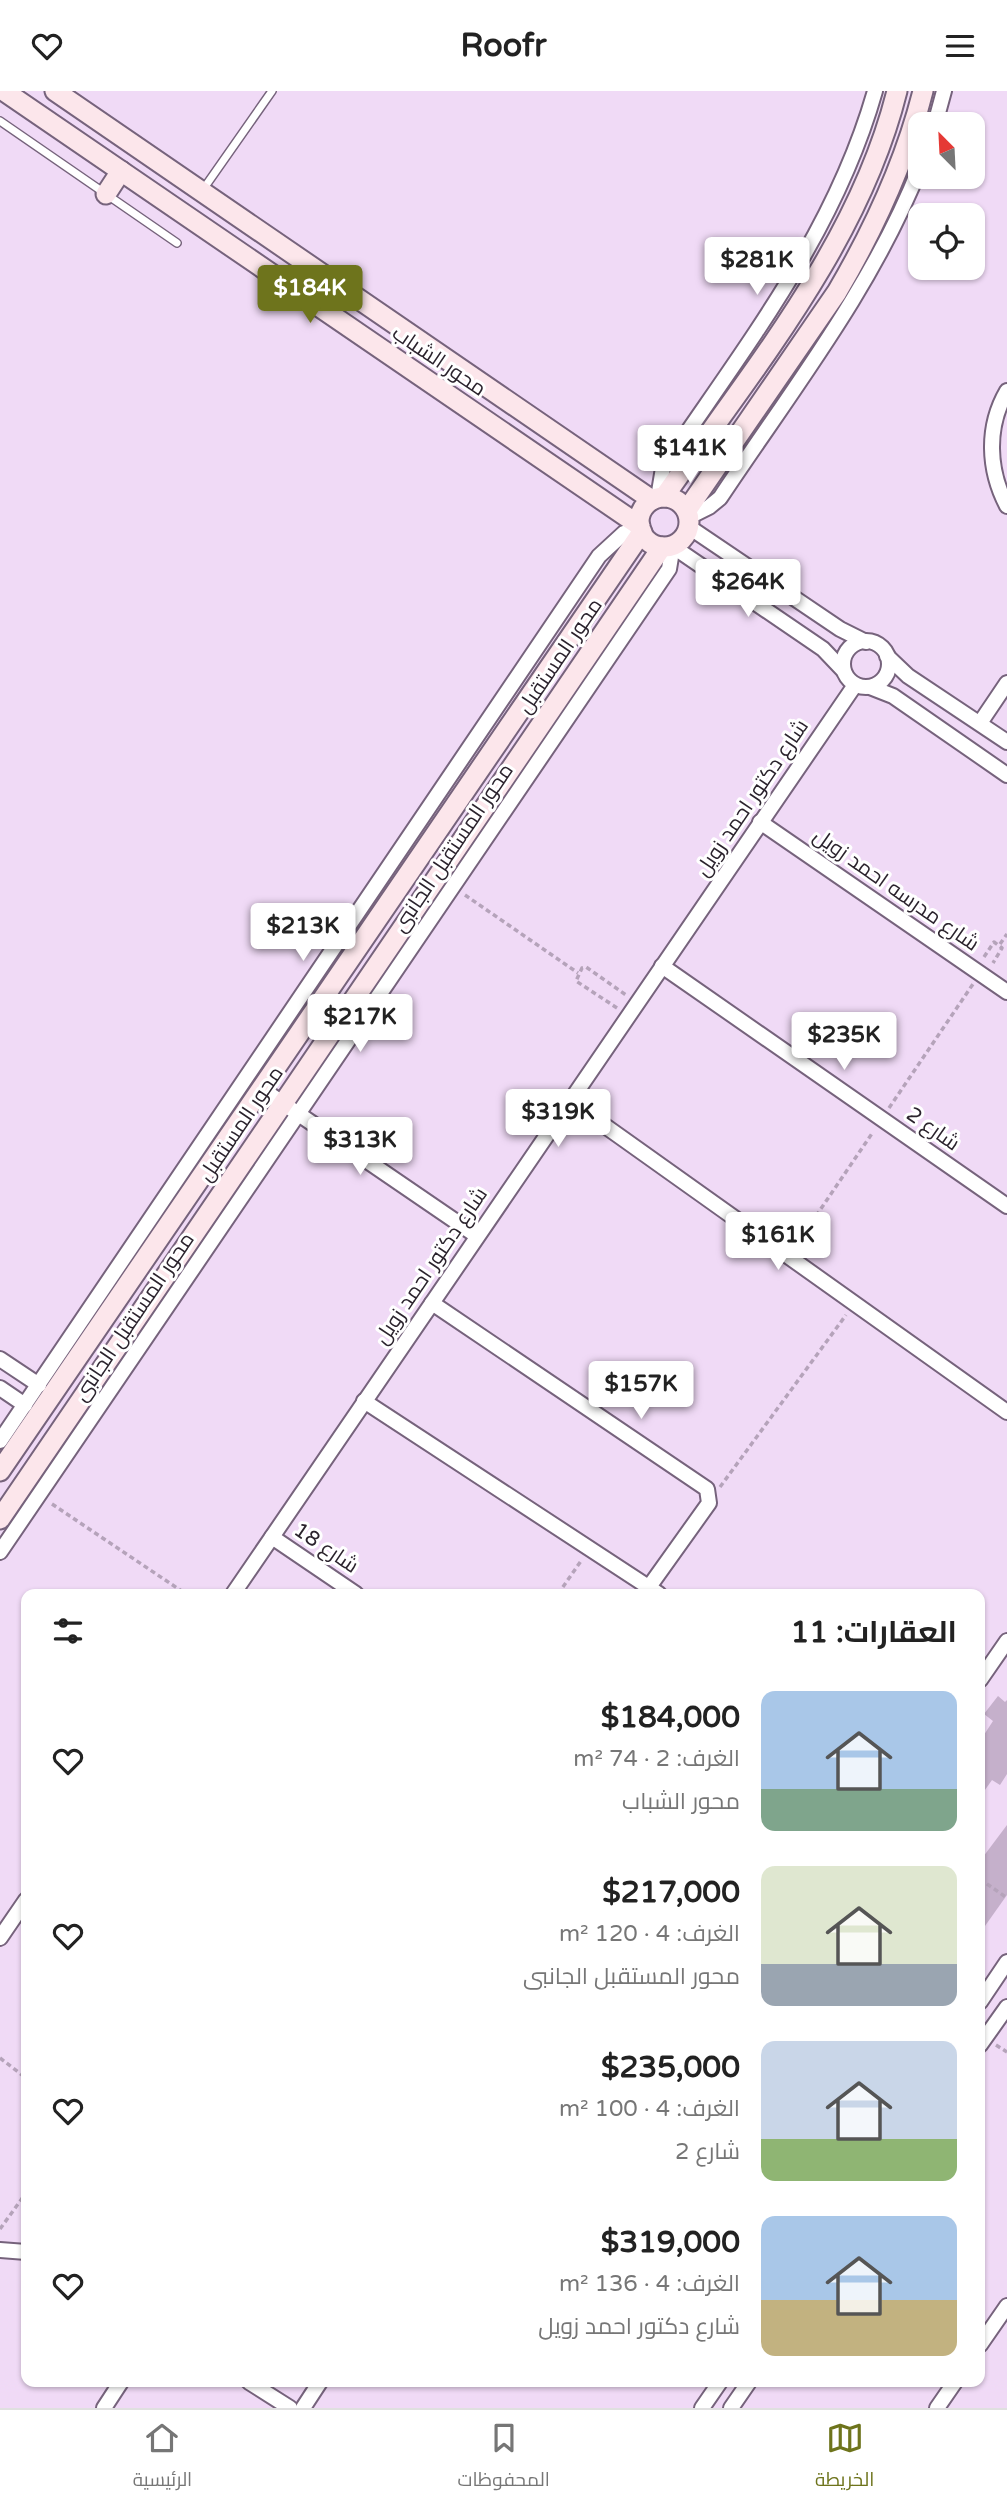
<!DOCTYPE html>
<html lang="ar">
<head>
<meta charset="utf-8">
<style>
	:root { --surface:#fff; --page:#f2f2f2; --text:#222; --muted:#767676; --line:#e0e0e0; --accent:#6e741c }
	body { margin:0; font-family:"Varela Round",Cairo,sans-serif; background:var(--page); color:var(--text); direction:rtl; height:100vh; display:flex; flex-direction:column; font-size:26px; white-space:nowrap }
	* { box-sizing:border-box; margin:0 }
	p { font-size:23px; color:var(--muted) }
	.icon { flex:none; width:38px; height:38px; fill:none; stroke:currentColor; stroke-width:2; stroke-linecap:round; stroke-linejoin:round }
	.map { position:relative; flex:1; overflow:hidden; direction:ltr }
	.panel { position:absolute; left:21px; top:1498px; width:964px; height:798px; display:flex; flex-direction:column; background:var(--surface); border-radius:14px; box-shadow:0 2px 5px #0004; direction:rtl }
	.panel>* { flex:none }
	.needle { width:46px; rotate:336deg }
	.controls { position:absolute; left:908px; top:21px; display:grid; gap:14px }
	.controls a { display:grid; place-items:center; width:77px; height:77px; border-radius:14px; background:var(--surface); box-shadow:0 2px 5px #0004; font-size:35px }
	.price { position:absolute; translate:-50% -60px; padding:0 16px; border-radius:7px; background:#fff; color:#222; font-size:23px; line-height:46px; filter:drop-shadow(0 2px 4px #0008) }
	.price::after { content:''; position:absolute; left:50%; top:42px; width:21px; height:16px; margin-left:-10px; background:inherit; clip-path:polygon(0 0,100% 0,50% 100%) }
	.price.active { background:var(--accent); color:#fff }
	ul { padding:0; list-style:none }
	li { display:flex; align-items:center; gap:21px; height:175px; padding:0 28px }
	li span { display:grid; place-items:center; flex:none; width:196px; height:140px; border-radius:14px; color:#555 }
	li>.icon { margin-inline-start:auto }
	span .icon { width:84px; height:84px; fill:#fffc; stroke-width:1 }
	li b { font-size:30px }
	h2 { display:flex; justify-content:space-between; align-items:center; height:84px; padding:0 28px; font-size:30px }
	header { display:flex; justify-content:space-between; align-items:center; height:91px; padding:0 28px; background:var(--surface); font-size:32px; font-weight:700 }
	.dock { display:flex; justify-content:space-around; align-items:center; height:98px; border-top:2px solid var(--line); background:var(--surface); font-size:19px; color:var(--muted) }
	.dock a { display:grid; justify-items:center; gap:4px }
	.dock .active { color:var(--accent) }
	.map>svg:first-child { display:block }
	.building { fill:#c5b0cb }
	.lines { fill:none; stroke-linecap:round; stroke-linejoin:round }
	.lane-casing { stroke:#76637c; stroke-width:10 }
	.street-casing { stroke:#76637c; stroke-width:18 }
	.secondary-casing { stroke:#76637c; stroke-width:23 }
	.path { stroke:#b5a3ba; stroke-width:3.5; stroke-dasharray:5 3.5; stroke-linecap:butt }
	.lane { stroke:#fff; stroke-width:7 }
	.street { stroke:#fff; stroke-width:14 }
	.secondary { stroke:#fce6eb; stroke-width:19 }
	.labels { text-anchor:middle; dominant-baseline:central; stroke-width:6; stroke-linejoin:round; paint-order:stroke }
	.street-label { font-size:21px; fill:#2b232d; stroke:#fff }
</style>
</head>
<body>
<header><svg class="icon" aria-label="menu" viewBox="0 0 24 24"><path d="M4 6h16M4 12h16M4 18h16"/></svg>Roofr<svg class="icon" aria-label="heart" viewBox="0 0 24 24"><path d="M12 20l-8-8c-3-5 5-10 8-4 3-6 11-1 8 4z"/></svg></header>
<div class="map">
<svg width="1007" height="2317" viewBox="0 0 1007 2317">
	<rect width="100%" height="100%" fill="#f0daf6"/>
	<g class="building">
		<polygon points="998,1605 1005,1611 1007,1609 1007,1683 1000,1694 992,1689 980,1706 980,1650 993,1630 984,1623"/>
		<polygon points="1007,1734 1007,1804 980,1842 980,1770"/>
	</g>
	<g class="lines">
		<defs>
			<g id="lane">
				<polyline points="0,30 177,152"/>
				<polyline points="202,100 272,0"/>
			</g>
			<g id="street">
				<polyline points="935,33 944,0"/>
				<path d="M1007,300C986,336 988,379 1007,415"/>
				<path d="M658,407L663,377C745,255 834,144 875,0"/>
				<path d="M689,426L709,416L720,407C791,300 873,196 920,76"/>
				<polyline points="689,436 840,538 866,551"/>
				<polyline points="672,455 823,558 843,579"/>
				<circle cx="866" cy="573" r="23"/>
				<polyline points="887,565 908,585 1007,651"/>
				<polyline points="870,596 893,605 1007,684"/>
				<polyline points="980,632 1007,592"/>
				<polyline points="760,731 1007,901"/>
				<polyline points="662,875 1007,1115"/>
				<polyline points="262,998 477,1145"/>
				<polyline points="570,1010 1007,1321"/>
				<polyline points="432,1212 707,1398 709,1412 649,1496"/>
				<polyline points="0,1268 39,1294"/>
				<polyline points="0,1297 25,1314"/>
				<polyline points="364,1310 659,1503"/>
				<polyline points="0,1350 599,465 624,442 640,436"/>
				<polyline points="272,1446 356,1503"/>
				<polyline points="0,1461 669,478 671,466 667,456"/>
				<polyline points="233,1503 855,594"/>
				<polyline points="980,1589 1007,1550"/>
				<polyline points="0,1847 26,1809"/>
				<polyline points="980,1911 1007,1871"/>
				<polyline points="980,1954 1007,1916"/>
				<polyline points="0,2159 26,2161"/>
				<polyline points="980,2254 1007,2215"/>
				<polyline points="249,2291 290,2317"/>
				<polyline points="104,2317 121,2291"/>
				<polyline points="303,2317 320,2291"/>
				<polyline points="702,2317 720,2291"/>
				<polyline points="731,2317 749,2291"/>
				<polyline points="937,2317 955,2291"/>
			</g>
			<g id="secondary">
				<polyline points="4,0 640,435"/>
				<polyline points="55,0 652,409"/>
				<polyline points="106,103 121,80"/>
				<path d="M664,406C752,279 859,153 897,0"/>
				<circle cx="664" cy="431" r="25"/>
				<path d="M687,419L837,201C874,138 905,72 923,0"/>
				<polyline points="0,1380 642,441"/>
				<polyline points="0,1428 662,456"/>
			</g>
		</defs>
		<use href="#lane" class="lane-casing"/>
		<use href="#street" class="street-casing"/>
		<use href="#secondary" class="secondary-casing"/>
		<g class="path">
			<polyline points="465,804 578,882"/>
			<polyline points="1000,853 1007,843"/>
			<polyline points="984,866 994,851 1002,857 993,872"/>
			<polyline points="617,917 576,890 582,877 586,876 626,904"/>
			<polyline points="889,1017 973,893"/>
			<polyline points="797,1153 873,1041"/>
			<polyline points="720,1396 846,1224"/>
			<polyline points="52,1413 186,1503"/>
			<polyline points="558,1503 581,1470"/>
			<polyline points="980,1788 1007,1807"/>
			<polyline points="996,1954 1007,1961"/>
			<polyline points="0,1967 26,1987"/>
			<polyline points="0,2138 26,2102"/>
		</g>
		<use href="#lane" class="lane"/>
		<use href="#street" class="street"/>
		<use href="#secondary" class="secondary"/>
	</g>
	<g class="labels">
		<g class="street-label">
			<text transform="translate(439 270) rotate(34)">محور الشباب</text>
			<text transform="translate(560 565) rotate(-56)">محور المستقبل</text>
			<text transform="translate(752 707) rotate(-56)">شارع دكتور احمد زويل</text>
			<text transform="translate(453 757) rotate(-56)">محور المستقبل الجانبى</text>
			<text transform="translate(896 799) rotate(35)">شارع مدرسه احمد زويل</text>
			<text transform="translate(241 1033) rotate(-56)">محور المستقبل</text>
			<text transform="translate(933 1038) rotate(35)">شارع 2</text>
			<text transform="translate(431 1175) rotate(-56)">شارع دكتور احمد زويل</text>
			<text transform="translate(134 1226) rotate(-56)">محور المستقبل الجانبى</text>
			<text transform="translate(326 1457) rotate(34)">شارع 18</text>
		</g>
	</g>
</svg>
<div class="controls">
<a><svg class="needle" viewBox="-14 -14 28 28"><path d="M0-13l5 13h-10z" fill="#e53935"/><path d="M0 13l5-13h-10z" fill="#767676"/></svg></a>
<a><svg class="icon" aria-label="locate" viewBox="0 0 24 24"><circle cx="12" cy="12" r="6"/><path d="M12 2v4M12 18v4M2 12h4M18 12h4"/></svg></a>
</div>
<b class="price" style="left:757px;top:206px">$281K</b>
<b class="price active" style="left:310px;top:234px">$184K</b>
<b class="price" style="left:690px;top:394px">$141K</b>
<b class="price" style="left:748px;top:528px">$264K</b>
<b class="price" style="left:303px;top:872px">$213K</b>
<b class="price" style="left:360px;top:963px">$217K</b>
<b class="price" style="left:844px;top:981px">$235K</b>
<b class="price" style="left:558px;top:1058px">$319K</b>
<b class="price" style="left:360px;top:1086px">$313K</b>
<b class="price" style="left:778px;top:1181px">$161K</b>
<b class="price" style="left:641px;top:1330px">$157K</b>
<section class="panel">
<h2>العقارات: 11<svg class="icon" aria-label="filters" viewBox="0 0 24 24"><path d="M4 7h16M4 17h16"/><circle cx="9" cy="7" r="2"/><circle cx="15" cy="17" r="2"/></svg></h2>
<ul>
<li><span style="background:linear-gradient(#a9c7e8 70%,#7fa58c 0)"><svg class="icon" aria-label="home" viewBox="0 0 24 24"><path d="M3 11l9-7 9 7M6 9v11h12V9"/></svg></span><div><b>$184,000</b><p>الغرف: 2 · 74 m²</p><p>محور الشباب</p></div><svg class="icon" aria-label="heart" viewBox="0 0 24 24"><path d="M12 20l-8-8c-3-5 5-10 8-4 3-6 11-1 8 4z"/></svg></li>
<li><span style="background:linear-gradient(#dfe7d0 70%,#9aa5b1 0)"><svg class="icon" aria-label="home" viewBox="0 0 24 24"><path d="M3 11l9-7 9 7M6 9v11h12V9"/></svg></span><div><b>$217,000</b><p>الغرف: 4 · 120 m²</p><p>محور المستقبل الجانبى</p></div><svg class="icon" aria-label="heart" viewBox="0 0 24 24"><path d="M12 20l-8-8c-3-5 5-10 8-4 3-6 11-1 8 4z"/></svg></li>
<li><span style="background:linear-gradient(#c9d6e8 70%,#8fb573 0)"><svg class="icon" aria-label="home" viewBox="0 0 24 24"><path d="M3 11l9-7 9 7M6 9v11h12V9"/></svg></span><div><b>$235,000</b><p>الغرف: 4 · 100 m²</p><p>شارع 2</p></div><svg class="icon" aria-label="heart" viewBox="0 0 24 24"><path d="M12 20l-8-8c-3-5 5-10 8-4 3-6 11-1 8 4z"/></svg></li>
<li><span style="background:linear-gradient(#a9c7e8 60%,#c2b280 0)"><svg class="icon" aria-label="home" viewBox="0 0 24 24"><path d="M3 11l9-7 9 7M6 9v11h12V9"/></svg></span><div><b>$319,000</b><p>الغرف: 4 · 136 m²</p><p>شارع دكتور احمد زويل</p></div><svg class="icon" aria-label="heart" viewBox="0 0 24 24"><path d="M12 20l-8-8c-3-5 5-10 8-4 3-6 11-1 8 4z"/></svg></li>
</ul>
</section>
</div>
<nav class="dock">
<a class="active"><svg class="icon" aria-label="map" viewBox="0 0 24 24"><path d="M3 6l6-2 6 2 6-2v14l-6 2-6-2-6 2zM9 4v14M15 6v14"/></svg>الخريطة</a>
<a><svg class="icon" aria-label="saved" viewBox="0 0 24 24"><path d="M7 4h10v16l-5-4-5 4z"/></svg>المحفوظات</a>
<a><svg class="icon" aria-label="home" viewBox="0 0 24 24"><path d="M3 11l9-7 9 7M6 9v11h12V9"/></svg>الرئيسية</a>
</nav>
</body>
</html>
